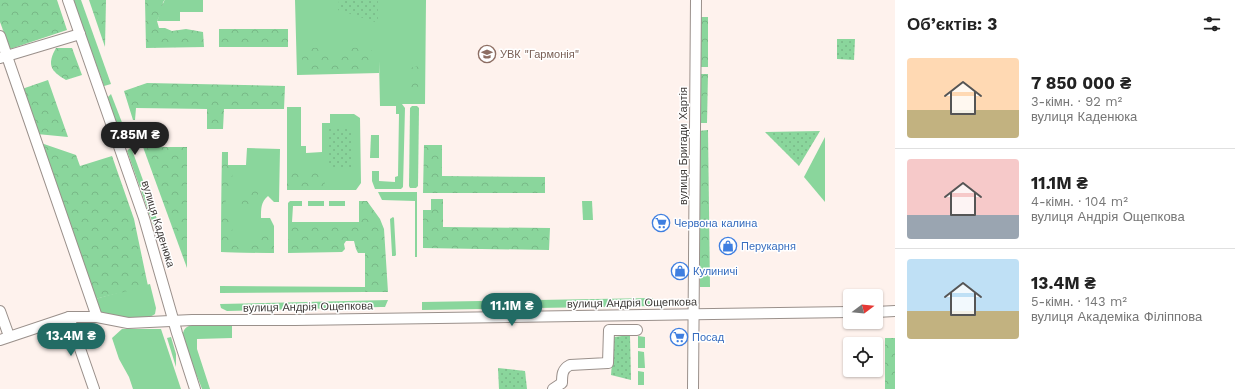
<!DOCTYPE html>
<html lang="uk">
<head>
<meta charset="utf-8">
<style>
	:root { --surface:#fff; --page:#f2f2f2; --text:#222; --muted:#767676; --line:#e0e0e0; --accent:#226b64 }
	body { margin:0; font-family:"Work Sans",sans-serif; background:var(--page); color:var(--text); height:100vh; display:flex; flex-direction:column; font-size:15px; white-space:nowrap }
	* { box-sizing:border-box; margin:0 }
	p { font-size:13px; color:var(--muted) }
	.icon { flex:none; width:22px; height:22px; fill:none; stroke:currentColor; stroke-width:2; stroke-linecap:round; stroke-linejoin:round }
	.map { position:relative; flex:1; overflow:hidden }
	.drawer { display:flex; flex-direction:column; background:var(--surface); width:340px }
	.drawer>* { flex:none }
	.needle { width:26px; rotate:74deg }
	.buttons { position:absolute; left:843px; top:289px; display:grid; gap:8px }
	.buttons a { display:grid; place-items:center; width:40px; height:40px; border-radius:4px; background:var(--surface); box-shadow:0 1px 3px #0004; font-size:20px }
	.price { position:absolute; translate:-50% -34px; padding:0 9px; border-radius:14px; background:var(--accent); color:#fff; font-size:13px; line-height:26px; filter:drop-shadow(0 1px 2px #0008) }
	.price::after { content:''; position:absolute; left:50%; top:24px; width:12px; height:9px; margin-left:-6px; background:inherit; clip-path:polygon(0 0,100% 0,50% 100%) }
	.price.current { background:#222; color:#fff }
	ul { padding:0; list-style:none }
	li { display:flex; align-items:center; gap:12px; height:100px; padding:0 12px }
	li+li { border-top:1px solid var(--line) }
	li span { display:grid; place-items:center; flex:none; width:112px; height:80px; border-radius:4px; color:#555 }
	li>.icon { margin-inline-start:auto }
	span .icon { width:48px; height:48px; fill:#fffc; stroke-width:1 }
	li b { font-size:17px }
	h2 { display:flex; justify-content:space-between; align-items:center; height:48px; padding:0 12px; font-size:17px }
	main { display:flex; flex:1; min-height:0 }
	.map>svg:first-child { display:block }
	.green { fill:#8ad69c }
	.forest { fill:url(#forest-crowns) }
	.park { fill:url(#park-dots) }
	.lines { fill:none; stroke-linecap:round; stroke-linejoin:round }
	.minor-casing { stroke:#9a908b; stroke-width:12 }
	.minor { stroke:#fff; stroke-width:10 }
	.labels { text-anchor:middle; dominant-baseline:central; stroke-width:3; stroke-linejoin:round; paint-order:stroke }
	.education-label { font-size:11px; fill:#785e54; stroke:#fff; text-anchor:start }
	.street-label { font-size:11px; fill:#3e3a38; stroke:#fff }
	.shop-label { font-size:11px; fill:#366cbe; stroke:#fff; text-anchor:start }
</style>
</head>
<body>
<main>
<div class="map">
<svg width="895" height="389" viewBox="0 0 895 389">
	<defs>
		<pattern id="forest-crowns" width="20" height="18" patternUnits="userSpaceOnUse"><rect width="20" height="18" fill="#8ad69c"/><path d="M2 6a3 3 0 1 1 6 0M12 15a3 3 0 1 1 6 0" fill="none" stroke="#78b887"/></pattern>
		<pattern id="park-dots" width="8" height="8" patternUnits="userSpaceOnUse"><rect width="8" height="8" fill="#8ad69c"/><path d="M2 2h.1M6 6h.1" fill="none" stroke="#78b887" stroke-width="1.8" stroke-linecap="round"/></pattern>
	</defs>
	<rect width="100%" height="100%" fill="#fef2ed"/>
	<g class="green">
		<polygon points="73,0 81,0 111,84 104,86"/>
		<path d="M165,0H203V12H180V21H157C160,16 162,3 165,0Z"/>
		<polygon points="295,0 426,0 425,104 402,104 405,108 403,187 401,189 375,189 372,181 372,171 379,171 379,181 395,182 395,177 398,176 399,114 396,114 396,106 380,106 379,61 379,73 297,75"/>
		<polygon points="111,94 128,138 121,138 107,98"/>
		<polygon points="412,106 417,106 419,108 418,186 416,188 410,188 409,186 410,108"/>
		<polygon points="287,107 301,107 301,146 306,146 306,153 322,152 322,123 330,123 330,114 354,114 360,118 361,183 356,190 287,190"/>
		<polygon points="371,135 379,135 379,158 370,158"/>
		<polygon points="825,137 825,202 804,177"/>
		<polygon points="131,147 167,247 158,238 127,151"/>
		<path d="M247,148L280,149L279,202H274L268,196C261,202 261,208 261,218H270L274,226V253L221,252L222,152H228V165H246Z"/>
		<polygon points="378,192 417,192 417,257 415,257 415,201 382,200"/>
		<polygon points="290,201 302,201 302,206 293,206 292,222 288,222 288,203"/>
		<rect x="308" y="201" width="16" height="5"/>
		<rect x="329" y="201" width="16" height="5"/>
		<polygon points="582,201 592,201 593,220 583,220"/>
		<polygon points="393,217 394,218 396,255 395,256 392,256 392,254 390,219"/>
		<path d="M150,284L156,308L155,314C140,324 120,318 103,315L99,309L95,299Z"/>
		<polygon points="220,286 365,287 365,292 220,293"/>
		<polygon points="653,298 653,306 422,310 422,302"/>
		<polygon points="388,300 385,307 381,307 227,311 221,308 220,304"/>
		<path d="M232,325V338L197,339V349L210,389H202C198,377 182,344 183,333C184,329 186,327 189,326Z"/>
		<polygon points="122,329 161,329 181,389 133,389 129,377 119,359 112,338"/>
		<polygon points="638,336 645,337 645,348 638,348"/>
		<polygon points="171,337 176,354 176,367 167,338"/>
		<polygon points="638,351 644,352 645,368 638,368"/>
		<polygon points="638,371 644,372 644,385 638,385"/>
	</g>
	<g class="forest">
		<polygon points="0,0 57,0 67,30 10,49 0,22"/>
		<polygon points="89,0 106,0 105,47"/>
		<polygon points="145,0 165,0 163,2 162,11 157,21 159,28 165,28 172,31 186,29 203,32 204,47 146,48"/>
		<rect x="698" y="17" width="10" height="50"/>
		<rect x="219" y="29" width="69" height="18"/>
		<polygon points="328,45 330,57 336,59 342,57 342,52 345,48 371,47 374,60 366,63 360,72 301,72 303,62 299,50 306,46 314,48"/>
		<path d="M56,48H72L82,75L66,80C50,71 47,64 56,48Z"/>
		<polygon points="419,66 418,100 409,97 409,68"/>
		<polygon points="698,74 708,74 707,123 698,123"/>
		<polygon points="48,80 68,137 37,134 22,89"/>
		<polygon points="147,83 285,86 284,109 224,109 223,129 207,129 207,109 136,108 135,120 133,120 124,91"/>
		<polygon points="708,130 710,287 700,287 698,131"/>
		<polygon points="41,143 76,155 80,166 112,156 134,219 148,286 95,299"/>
		<polygon points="424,145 442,145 442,176 545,177 545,193 423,193"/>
		<polygon points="143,147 187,147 187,268"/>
		<polygon points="222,152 228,152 228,165 232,173 233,183 227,195 224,209 232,228 234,244 240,249 249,243 253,234 266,231 274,240 274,253 221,252"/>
		<polygon points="315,171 325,175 325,183 321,190 287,190 287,176 292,172"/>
		<polygon points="254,186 259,192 251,208 243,206 240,201 244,188"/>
		<polygon points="431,199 443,199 443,227 550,228 549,250 423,248 423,210 431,210"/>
		<polygon points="359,201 367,201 380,219 384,229 388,292 365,292 365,253 358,253 356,249 354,241 346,241 344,244 345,249 342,252 288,253 288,222 359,222"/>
		<rect x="885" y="338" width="10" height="51"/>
	</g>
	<g class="park">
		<polygon points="339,0 378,0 378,23 338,10"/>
		<polygon points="837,39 855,39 854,60 837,59"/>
		<polygon points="329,128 352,128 353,169 329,169"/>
		<polygon points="820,131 799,166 765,132"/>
		<polygon points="630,335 631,380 611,375 614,337"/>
		<polygon points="498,368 525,371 527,389 499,389"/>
	</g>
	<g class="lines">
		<defs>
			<g id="minor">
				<polyline points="68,0 144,218 177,333 195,389"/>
				<polyline points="0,36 97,317"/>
				<polyline points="0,58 80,34"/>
				<polyline points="0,311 9,336"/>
				<polyline points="876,312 895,311"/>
				<polyline points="69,317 94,389"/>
				<polyline points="0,340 69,317 97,317 128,323 192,320 295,320 850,312"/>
				<path d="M553,389L562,383C562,375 562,369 570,365L608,363L609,330H637"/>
				<polyline points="693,389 696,0"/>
			</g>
		</defs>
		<use href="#minor" class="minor-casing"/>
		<use href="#minor" class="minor"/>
	</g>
	<defs>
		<symbol id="school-ring" viewBox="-11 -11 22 22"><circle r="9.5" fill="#fff" stroke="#8d6e63" stroke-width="1.5"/><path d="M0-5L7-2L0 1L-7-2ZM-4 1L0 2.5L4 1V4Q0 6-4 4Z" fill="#8d6e63"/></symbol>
		<symbol id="supermarket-ring" viewBox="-11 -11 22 22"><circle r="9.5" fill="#fff" stroke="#3f7fe0" stroke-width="1.5"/><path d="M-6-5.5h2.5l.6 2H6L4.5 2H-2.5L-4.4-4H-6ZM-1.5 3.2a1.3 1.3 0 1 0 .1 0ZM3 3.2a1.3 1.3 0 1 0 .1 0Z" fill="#3f7fe0"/></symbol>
		<symbol id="shop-ring" viewBox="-11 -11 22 22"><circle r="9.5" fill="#fff" stroke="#3f7fe0" stroke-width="1.5"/><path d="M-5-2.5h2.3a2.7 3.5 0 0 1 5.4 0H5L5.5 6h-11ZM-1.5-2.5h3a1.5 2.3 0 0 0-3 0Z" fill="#3f7fe0"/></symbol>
	</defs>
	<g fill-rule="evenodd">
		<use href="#school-ring" x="477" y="44" width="20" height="20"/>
		<use href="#supermarket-ring" x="651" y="213" width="20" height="20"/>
		<use href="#shop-ring" x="718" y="236" width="20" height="20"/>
		<use href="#shop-ring" x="670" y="261" width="20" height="20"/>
		<use href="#supermarket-ring" x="669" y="327" width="20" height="20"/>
	</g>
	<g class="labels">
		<g class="education-label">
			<text x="500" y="54">УВК "Гармонія"</text>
		</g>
		<g class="street-label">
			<text transform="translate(683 146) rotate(-90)">вулиця Бригади Хартія</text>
			<text transform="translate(158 224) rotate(73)">вулиця Каденюка</text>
			<text transform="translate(632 303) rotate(-1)">вулиця Андрія Ощепкова</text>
			<text transform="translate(308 307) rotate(-1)">вулиця Андрія Ощепкова</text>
		</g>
		<g class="shop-label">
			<text x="674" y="223">Червона калина</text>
			<text x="741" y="246">Перукарня</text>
			<text x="693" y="271">Кулиничі</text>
			<text x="692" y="337">Посад</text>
		</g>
	</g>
</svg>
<div class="buttons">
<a><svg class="needle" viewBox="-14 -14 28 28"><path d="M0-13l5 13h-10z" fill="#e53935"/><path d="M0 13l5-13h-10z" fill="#767676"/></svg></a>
<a><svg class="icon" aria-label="locate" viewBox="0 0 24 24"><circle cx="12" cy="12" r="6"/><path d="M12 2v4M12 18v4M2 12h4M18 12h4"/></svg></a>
</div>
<b class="price current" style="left:135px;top:156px">7.85M ₴</b>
<b class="price" style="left:512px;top:327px">11.1M ₴</b>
<b class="price" style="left:71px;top:357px">13.4M ₴</b>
</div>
<section class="drawer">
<h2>Об’єктів: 3<svg class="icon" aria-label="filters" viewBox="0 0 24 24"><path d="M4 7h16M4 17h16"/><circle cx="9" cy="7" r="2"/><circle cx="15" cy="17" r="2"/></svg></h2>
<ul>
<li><span style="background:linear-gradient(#ffd9b3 65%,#c2b280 0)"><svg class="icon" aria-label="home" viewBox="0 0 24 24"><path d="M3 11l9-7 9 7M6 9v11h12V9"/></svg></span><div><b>7 850 000 ₴</b><p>3-кімн. · 92 m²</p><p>вулиця Каденюка</p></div></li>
<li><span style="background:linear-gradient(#f6c9c9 70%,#9aa5b1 0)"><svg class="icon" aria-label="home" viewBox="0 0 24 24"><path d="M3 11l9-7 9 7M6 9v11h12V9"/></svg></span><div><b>11.1M ₴</b><p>4-кімн. · 104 m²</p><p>вулиця Андрія Ощепкова</p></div></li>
<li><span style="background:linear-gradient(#bfe0f5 65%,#c2b280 0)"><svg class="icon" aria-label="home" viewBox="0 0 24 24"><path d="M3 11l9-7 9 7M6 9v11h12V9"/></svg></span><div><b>13.4M ₴</b><p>5-кімн. · 143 m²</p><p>вулиця Академіка Філіппова</p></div></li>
</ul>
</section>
</main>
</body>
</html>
